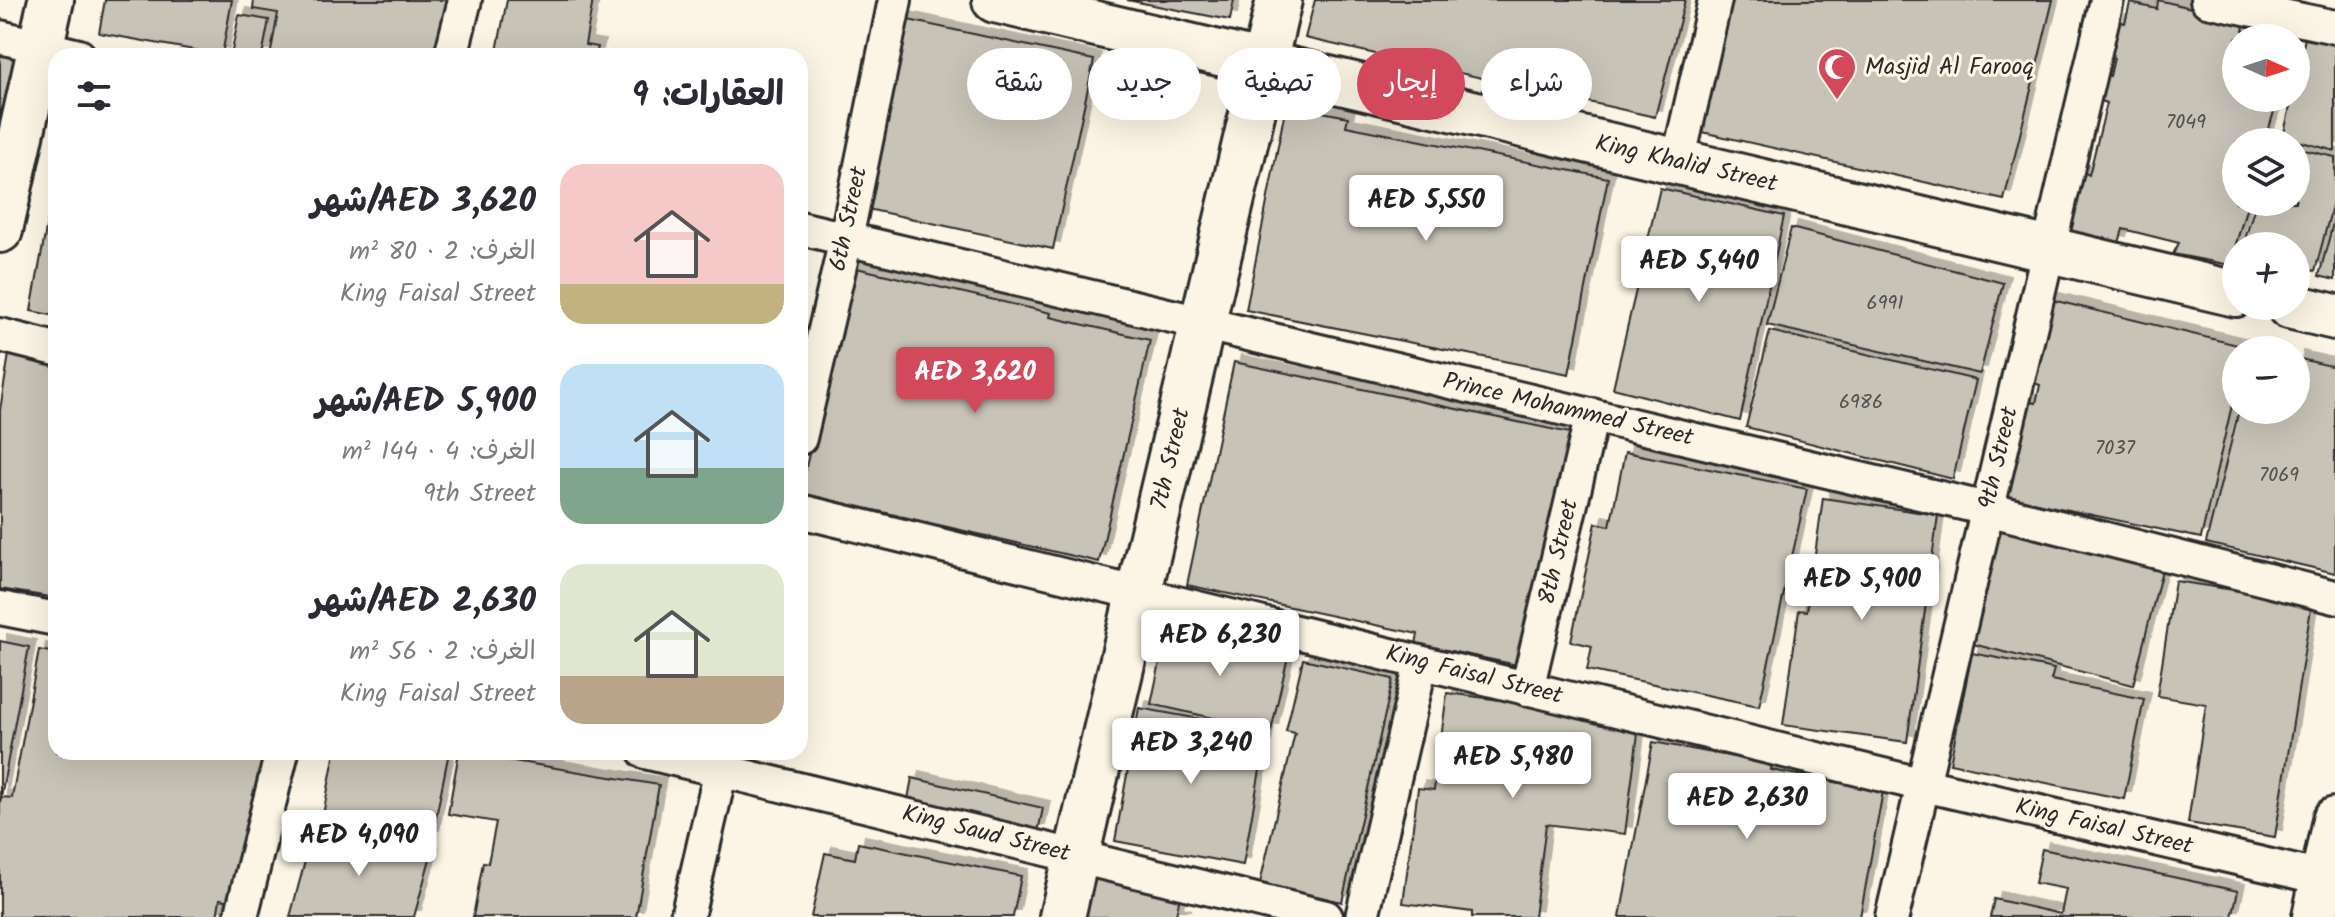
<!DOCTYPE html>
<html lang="ar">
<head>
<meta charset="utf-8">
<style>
	:root { --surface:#fff; --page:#f2f2f3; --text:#2b2b33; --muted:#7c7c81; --accent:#d1495b }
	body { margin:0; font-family:Kalam,"Playpen Sans Arabic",sans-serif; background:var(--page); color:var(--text); direction:rtl; height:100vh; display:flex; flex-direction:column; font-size:30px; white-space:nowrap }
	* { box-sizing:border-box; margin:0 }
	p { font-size:26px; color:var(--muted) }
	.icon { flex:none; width:44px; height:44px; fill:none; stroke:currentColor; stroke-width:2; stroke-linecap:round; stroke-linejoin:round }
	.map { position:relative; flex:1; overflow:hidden; direction:ltr }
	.side { position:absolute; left:48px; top:48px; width:760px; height:712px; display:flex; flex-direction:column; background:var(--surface); border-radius:24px; box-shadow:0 8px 32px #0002; direction:rtl }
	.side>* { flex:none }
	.top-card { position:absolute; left:832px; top:48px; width:760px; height:72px; direction:rtl; display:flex; gap:16px }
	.needle { width:52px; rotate:93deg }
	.buttons { position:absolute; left:2222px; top:24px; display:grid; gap:16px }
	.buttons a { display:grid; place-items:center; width:88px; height:88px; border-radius:50%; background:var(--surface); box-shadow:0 8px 32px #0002; font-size:40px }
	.price { position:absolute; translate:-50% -68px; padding:0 18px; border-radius:8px; background:#fff; color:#222; font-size:26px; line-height:52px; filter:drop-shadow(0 2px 4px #0008) }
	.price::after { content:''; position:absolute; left:50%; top:48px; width:24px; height:18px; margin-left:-12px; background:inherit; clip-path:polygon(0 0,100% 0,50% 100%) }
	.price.selected { background:var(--accent); color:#fff }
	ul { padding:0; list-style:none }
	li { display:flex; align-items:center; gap:24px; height:200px; padding:0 24px }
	li span { display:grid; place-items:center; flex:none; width:224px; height:160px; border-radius:24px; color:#555 }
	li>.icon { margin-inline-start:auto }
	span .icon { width:96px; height:96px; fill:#fffc; stroke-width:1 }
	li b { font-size:34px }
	h2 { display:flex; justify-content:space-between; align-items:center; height:96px; padding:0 24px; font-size:34px }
	.chip { padding:0 28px; border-radius:36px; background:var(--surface); box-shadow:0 8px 32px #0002; font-size:28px; line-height:72px }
	.chip.selected { background:var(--accent); color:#fff }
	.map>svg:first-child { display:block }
	.building { fill:#c8c3b7; stroke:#2b2b2b; stroke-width:2; filter:url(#shadow) }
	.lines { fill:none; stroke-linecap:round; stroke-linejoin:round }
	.street-casing { stroke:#2b2b2b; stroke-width:38 }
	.secondary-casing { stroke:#2b2b2b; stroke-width:50 }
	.street { stroke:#fcf5e5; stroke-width:32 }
	.secondary { stroke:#fcf5e5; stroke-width:44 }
	.labels { text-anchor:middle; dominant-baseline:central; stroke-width:6; stroke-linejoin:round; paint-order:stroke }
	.number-label { font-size:20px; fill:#52514e }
	.poi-label { font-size:24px; fill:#2b2b2b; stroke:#fcf5e5; text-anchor:start }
	.street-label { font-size:24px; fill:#2b2b2b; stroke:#fcf5e5 }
</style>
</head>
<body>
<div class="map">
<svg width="2335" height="917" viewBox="0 0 2335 917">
	<defs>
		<filter id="shadow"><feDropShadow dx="7" dy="-7" stdDeviation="0" flood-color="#0004"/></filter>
	</defs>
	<rect width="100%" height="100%" fill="#fcf5e5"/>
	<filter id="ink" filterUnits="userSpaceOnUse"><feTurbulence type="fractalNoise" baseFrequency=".0125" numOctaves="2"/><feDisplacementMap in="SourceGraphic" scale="16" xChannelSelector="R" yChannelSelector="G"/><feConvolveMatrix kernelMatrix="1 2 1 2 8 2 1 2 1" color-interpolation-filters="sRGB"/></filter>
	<g filter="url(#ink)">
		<g class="building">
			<polygon points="105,0 232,0 222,55 99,33"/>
			<polygon points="254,0 452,0 442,56 270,56 278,13 253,9"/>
			<polygon points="507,0 593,0 585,45 598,47 596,56 496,56"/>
			<polygon points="1127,0 1234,0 1230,20"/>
			<polygon points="1315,0 1685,0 1655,117 1305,38"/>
			<polygon points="1722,0 2053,0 2004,200 1689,129"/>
			<polygon points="2158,0 2245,21 2243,31 2266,35 2268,26 2297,33 2295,38 2236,38 2236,98 2278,98 2265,142 2236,142 2236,202 2248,202 2230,265 2173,254 2179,243 2123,229 2119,243 2064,232 2080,170 2089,175 2107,103 2096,99 2102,74 2110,76 2114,58 2109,56 2118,21 2125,23 2130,3 2157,9"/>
			<polygon points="239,15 269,20 262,56 231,56"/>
			<polygon points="899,18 1094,60 1053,249 858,207"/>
			<polygon points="2307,29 2335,36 2335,151 2283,137 2292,98 2296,98 2296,78"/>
			<polygon points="0,55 23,60 0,169"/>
			<polygon points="1286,105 1348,117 1346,126 1608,178 1569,374 1246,310"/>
			<polygon points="2296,148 2335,157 2335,195 2315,271 2296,266 2296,246 2243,246 2256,202 2296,202"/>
			<polygon points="56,174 56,316 31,311"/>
			<polygon points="1660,188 1784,216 1740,421 1613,388"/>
			<polygon points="2335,216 2335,280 2319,276"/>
			<polygon points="1791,228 2003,283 1980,374 1767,325"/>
			<polygon points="852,267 1051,313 1050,317 1150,340 1099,562 800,493"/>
			<polygon points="2044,298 2246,347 2236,350 2236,388 2201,538 1998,495 2019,400 2036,403 2040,385 2024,380"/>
			<polygon points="1770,331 1976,380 1953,479 1746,427"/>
			<polygon points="10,348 56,355 56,598 0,589 0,410"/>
			<polygon points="2296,358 2335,367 2335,573 2206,543 2239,410 2296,410"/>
			<polygon points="1234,362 1570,433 1522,666 1416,644 1418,634 1187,585"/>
			<polygon points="1625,452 1807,489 1759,706 1587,670 1592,646 1571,641 1596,523 1610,526"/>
			<polygon points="1823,498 1938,515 1907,742 1783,725 1799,610 1807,611"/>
			<polygon points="1998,511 2166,554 2133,685 1965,642"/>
			<polygon points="2175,581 2312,602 2275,837 2188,823 2206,704 2157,696"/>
			<polygon points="1168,625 1289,652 1271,731 1151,704"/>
			<polygon points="0,641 29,647 0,802"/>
			<polygon points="39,650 56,653 56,752 264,752 237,902 220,899 217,917 0,917 0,803 1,797 12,798"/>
			<polygon points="1972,653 2054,669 2051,680 2144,699 2124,799 1950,763"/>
			<polygon points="1303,659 1393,679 1342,902 1260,883 1295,733 1286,731"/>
			<polygon points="1447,693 1640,718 1625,834 1546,824 1534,917 1472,917 1472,912 1403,903 1418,788 1434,790"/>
			<polygon points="1139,708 1267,731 1243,865 1115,841"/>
			<polygon points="1653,742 1772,764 1771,770 1883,791 1860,917 1620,917"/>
			<polygon points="335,752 449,752 432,837 323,815"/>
			<polygon points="459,752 659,785 636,917 473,917 483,862 488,863 496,822 448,814"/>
			<polygon points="912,778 1043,808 1038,832 907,804"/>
			<polygon points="315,824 431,855 414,917 290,917"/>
			<polygon points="858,843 1021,876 1013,917 811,917 825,853 855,859"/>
			<polygon points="2042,849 2238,891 2232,917 1990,917 1994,899 2061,914 2066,889 2035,883"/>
			<polygon points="1075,872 1180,896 1176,915 1185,917 1066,917"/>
		</g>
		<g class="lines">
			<defs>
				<g id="street">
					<polyline points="2207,0 2335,27"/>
					<polyline points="0,37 79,56"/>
					<polyline points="451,56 465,0"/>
					<polyline points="1678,162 1715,0"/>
					<polyline points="800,228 1987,509 2335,597"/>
					<polyline points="0,335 56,349"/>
					<polyline points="800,438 846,239 895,0"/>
					<polyline points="800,511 1924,785 2335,881"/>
					<polyline points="0,608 56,619"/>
					<polyline points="1527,689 1592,415"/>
					<polyline points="645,752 1326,917"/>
					<polyline points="241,917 282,752"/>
					<polyline points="687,917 725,752"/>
					<polyline points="1362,917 1421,663"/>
					<polyline points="1892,917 2107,0"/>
				</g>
				<g id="secondary">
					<polyline points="995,0 2236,294"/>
					<polyline points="0,230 51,0"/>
					<polyline points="2289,306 2335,317"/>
					<polyline points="1062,917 1279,0"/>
					<polyline points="2315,917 2335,820"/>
				</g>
			</defs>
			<use href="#street" class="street-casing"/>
			<use href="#secondary" class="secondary-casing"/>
			<use href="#street" class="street"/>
			<use href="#secondary" class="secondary"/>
		</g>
	</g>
	<defs>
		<symbol id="mosque-pin" viewBox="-11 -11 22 30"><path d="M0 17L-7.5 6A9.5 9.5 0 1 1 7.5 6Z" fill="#d1495b" stroke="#fcf5e5"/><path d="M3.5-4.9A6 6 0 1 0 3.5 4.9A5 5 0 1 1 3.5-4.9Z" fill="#fff"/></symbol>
	</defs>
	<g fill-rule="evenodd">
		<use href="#mosque-pin" x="1815" y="45" width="44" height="60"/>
	</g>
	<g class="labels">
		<g class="number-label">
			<text x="2186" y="123">7049</text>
			<text x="1885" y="304">6991</text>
			<text x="1861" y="403">6986</text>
			<text x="2115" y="449">7037</text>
			<text x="2279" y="476">7069</text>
		</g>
		<g class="poi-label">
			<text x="1865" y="67">Masjid Al Farooq</text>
		</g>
		<g class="street-label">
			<text transform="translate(1686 164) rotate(13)">King Khalid Street</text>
			<text transform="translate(849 219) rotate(-78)">6th Street</text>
			<text transform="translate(1568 410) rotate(13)">Prince Mohammed Street</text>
			<text transform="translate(1999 458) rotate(-77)">9th Street</text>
			<text transform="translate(1171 459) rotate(-77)">7th Street</text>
			<text transform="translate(1559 552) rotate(-77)">8th Street</text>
			<text transform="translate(1474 675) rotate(14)">King Faisal Street</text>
			<text transform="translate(2104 827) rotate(13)">King Faisal Street</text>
			<text transform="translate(986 834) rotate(14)">King Saud Street</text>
		</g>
	</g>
</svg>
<div class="buttons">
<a><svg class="needle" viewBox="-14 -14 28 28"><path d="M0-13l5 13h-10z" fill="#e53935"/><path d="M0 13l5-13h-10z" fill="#7c7c81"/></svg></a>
<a><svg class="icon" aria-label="layers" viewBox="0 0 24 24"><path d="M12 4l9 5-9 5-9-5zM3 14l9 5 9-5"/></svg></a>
<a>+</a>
<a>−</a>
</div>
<b class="price" style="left:1426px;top:243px">AED 5,550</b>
<b class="price" style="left:1699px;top:304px">AED 5,440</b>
<b class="price selected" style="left:975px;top:415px">AED 3,620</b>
<b class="price" style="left:1862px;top:622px">AED 5,900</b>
<b class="price" style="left:1220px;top:678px">AED 6,230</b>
<b class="price" style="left:1191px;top:786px">AED 3,240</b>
<b class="price" style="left:1513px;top:800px">AED 5,980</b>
<b class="price" style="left:1747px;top:841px">AED 2,630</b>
<b class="price" style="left:359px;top:878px">AED 4,090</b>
<div class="top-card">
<a class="chip">شراء</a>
<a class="chip selected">إيجار</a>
<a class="chip">تصفية</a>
<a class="chip">جديد</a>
<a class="chip">شقة</a>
</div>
<section class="side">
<h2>العقارات: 9<svg class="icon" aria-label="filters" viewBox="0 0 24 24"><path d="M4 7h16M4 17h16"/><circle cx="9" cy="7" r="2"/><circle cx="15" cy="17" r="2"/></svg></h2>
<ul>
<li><span style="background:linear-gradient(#f6c9c9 75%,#c2b280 0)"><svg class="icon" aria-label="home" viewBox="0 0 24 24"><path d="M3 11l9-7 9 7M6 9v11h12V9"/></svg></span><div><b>AED 3,620/شهر</b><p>الغرف: 2 · 80 m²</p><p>King Faisal Street</p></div></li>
<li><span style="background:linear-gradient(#bfe0f5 65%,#7fa58c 0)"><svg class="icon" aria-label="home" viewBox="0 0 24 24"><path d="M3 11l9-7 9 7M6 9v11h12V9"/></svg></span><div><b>AED 5,900/شهر</b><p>الغرف: 4 · 144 m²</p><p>9th Street</p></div></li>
<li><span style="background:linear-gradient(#dfe7d0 70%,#b9a48a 0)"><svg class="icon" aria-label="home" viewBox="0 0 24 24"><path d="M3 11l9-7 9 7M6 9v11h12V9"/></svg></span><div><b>AED 2,630/شهر</b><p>الغرف: 2 · 56 m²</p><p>King Faisal Street</p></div></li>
</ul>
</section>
</div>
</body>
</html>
